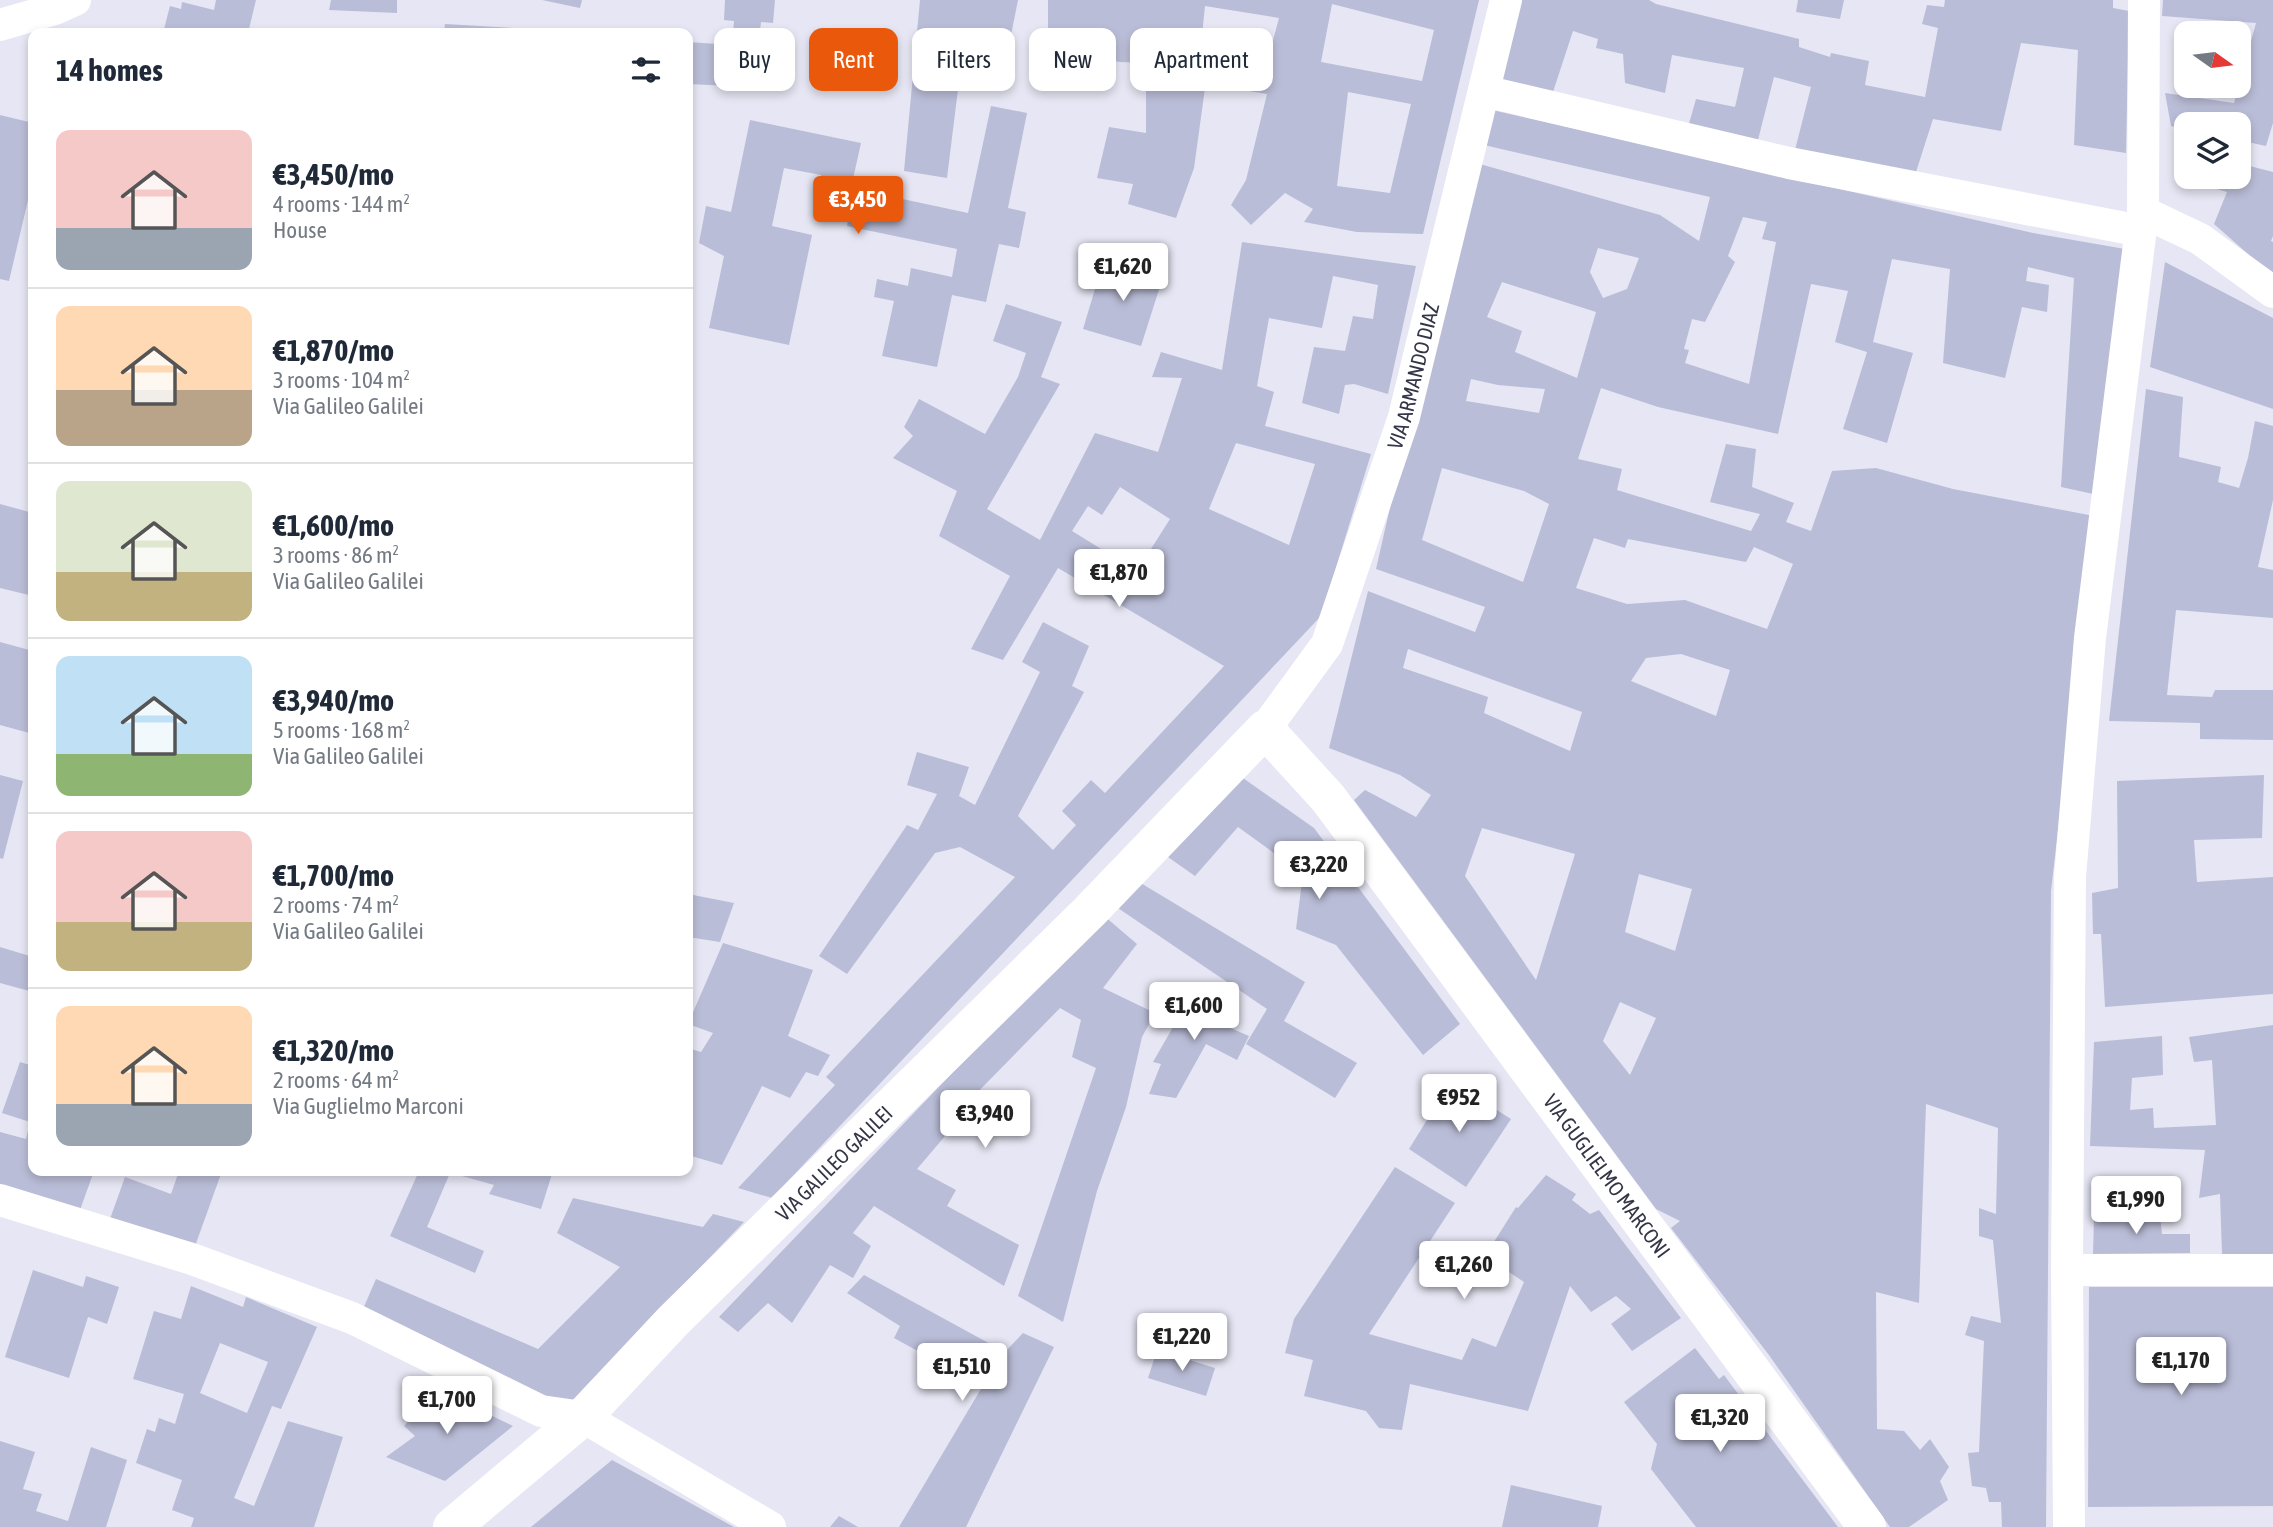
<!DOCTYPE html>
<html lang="en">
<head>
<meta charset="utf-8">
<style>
	:root { --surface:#fff; --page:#f6f6f7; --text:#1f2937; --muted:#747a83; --line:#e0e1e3; --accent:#ea580c }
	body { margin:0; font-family:"Asap Condensed",sans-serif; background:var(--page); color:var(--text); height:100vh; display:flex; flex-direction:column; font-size:26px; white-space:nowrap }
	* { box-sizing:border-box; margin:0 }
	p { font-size:23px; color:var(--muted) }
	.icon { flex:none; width:38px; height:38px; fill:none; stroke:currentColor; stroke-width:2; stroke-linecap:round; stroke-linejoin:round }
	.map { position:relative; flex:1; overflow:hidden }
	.side { position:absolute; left:28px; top:28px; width:665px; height:1148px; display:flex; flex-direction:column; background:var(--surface); border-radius:14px; box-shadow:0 4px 10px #0003 }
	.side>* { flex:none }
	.top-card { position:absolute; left:714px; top:28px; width:665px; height:63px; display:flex; gap:14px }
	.needle { width:46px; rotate:104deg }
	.tools { position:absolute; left:2174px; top:21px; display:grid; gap:14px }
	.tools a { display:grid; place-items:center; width:77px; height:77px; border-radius:14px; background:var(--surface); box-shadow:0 4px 10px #0003; font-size:35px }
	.price { position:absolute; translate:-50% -60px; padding:0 16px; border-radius:7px; background:#fff; color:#222; font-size:23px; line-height:46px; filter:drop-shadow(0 2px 4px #0008) }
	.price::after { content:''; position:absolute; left:50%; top:42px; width:21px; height:16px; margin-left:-10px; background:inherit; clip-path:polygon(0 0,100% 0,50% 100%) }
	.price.current { background:var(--accent); color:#fff }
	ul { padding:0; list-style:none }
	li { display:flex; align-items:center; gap:21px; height:175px; padding:0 28px }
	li+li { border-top:2px solid var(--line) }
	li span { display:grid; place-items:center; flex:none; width:196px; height:140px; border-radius:14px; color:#555 }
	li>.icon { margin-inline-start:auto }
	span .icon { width:84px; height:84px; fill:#fffc; stroke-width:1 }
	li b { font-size:30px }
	h2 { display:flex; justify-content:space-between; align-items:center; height:84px; padding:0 28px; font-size:30px }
	.chip { padding:0 24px; border-radius:14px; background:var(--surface); box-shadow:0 4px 10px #0003; font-size:24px; line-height:63px }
	.chip.current { background:var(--accent); color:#fff }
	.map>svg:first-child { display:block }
	.building { fill:#babdd7; fill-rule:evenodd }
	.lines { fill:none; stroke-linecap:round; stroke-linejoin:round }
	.minor { stroke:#fff; stroke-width:32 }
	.tertiary { stroke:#fff; stroke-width:38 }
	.labels { text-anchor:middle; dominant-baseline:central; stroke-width:7; stroke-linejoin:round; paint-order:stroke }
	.street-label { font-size:21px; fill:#343648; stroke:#fff }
</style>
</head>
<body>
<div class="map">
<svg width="2273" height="1527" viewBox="0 0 2273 1527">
	<rect width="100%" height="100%" fill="#e6e6f4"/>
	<g class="building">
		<polygon points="216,0 256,0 248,33 163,33 170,6 181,9 182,2 214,10"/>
		<polygon points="331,0 397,0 397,13 329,10"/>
		<polygon points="542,0 582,0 580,8"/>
		<polygon points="725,0 775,0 773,23 761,22 753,87 688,84 688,42 732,45 734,21 724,20"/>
		<polygon points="920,0 1018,0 1008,50 964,41 947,178 904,171"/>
		<path d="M1048,0H1479L1423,234L1357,232L1304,222L1313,209L1285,193L1251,225L1231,205L1246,180L1267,94L1220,86L1225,61L1267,63L1279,18L1205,6L1199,65L1120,62L1048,50ZM1332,4L1434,30L1422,81L1321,62ZM1348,92L1411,104L1390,193L1337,186Z"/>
		<polygon points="1516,0 1649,0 1656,4 1799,39 1799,47 1830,57 1831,53 1869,61 1865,85 1925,97 1938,28 1922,24 1927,5 1944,7 1945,0 2113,0 2113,8 2129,11 2126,153 2074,145 2078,50 2021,43 2001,131 1933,119 1915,175 1795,150 1811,87 1774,77 1758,140 1688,127 1696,99 1735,107 1744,68 1672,55 1665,93 1625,83 1623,54 1596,48 1598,39 1573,31 1552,95 1495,81"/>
		<polygon points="1798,0 1844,0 1840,19 1796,12"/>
		<polygon points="2163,0 2273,0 2273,123 2266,146 2238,140 2238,124 2186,124 2186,130 2171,126 2165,93 2234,103 2256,23 2162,16"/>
		<polygon points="445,24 565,31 564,33 444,33"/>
		<polygon points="1146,86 1205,88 1194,168 1176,218 1128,204 1133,184 1097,178 1109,127 1146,133"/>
		<polygon points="991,106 1027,113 1008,208 1026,212 1019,248 999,244 986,302 952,295 937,367 882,356 894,301 874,297 877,279 908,286 911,268 952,277 957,249 847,226 850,210 815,203 821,175 784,168 772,226 812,235 789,345 709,328 724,256 699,243 706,206 731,212 750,120 861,143 851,188 968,213"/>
		<path d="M1492,110L2033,233L2125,249L2098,495L2061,487L2074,278L2028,267L2026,281L2049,285L2047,312L2022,307L2005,378L1943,363L1950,269L1892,259L1873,342L1913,353L1887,443L1843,429L1867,352L1835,342L1848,291L1811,284L1778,434L1658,407L1601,388L1578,459L1622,469L1617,490L1751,531L1760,514L1710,502L1726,444L1756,449L1752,487L1794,503L1786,522L1811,531L1832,471L1876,468L1953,489L2094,516L2051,891L2046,1527H2002L2001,1502H1989L1986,1488L1972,1486L1968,1453L1979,1452L1984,1341L1965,1335L1971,1316L2001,1323L1993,1240L1979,1236V1208L1996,1214L1998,1128L1926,1104L1919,1303L1876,1292L1877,1429L1904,1431L1920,1450L1930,1439L1949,1467L1940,1481L1948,1500L1909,1527H1890L1769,1355L1671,1228L1680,1221L1656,1209L1354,800L1365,790L1416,817L1431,795L1400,775L1329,748L1368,591L1475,632L1485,607L1376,569L1469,161L1660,215L1699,241L1710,197L1484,145ZM1743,217L1767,222L1762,239L1776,242L1749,384L1685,363L1689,350L1684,349L1692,319L1705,322L1735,262L1728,256ZM1598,248L1639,258L1627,289L1603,298L1590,272ZM1502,282L1596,312L1577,378L1515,352L1522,331L1487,317ZM1471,379L1498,385L1545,389L1539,413L1466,401ZM1442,468L1524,491L1549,504L1523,582L1422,540ZM1594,538L1625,548L1628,539L1746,562L1754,547L1793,564L1767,629L1685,600L1627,604L1576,588ZM1408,649L1582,712L1570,751L1484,713L1488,697L1403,668ZM1681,654L1730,670L1716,716L1631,681L1646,658ZM1482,828L1575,854L1536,980L1465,876ZM1639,874L1692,889L1675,951L1625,932ZM1620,1002L1656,1018L1630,1075L1603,1041Z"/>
		<polygon points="0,115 33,123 33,179 9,281 0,279"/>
		<polygon points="2238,163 2273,172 2273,236 2271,241 2273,242 2273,276 2214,224 2227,192 2190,181 2190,177 2238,177"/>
		<path d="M1242,242L1416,266L1388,394L1354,384L1345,385L1339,414L1302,403L1314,347L1345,351L1353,316L1373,319L1378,285L1333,276L1322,328L1269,318L1257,386L1274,392L1265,426L1371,454L1321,616L772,1198L738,1188L835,1085L826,1077L1015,877L960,847L935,853L847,974L819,956L907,825L918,830L937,794L907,785L917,752L969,767L959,796L975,805L1040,672L1022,662L1043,622L1089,646L1072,686L1084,692L1018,816L1053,850L1076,825L1062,811L1091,780L1105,793L1224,666L1058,568L1003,660L971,649L1010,576L939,536L957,491L893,458L913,436L904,427L919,399L985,434L1018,377L1026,353L993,341L1006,304L1062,322L1041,377L1060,384L987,509L1040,540L1095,433L1158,452L1182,378L1152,377L1161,352L1222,370ZM1236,443L1315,464L1289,545L1209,509ZM1120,487L1170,519L1137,571L1072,531L1088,506L1102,515Z"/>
		<polygon points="1104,259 1163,277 1141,346 1083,329"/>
		<polygon points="2165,262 2273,318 2273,409 2150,367"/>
		<polygon points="2146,389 2183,397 2179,457 2221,467 2218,482 2239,488 2248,458 2255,421 2273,426 2273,500 2258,567 2273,570 2273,618 2176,610 2167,695 2212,697 2215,690 2273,690 2273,740 2200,739 2200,723 2109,721"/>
		<polygon points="0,504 33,513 33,596 0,588"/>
		<polygon points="0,642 33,651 33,734 0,725"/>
		<polygon points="1233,771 1314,828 1460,1024 1423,1055 1336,945 1296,929 1303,874 1238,827 1195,876 1158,850"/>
		<polygon points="0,775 23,781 3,859 0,858"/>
		<polygon points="2264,775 2262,838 2194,840 2197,882 2273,877 2273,994 2105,1007 2101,934 2093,934 2092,893 2118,888 2117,781"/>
		<polygon points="1134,879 1305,982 1284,1021 1357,1063 1335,1098 1246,1044 1267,1009 1112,904"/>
		<polygon points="688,894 734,903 720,942 688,937"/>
		<polygon points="1103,915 1137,944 1103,988 1155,1013 1142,1037 1126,1107 1097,1191 1063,1322 1018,1296 1096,1068 1072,1057 1081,1020 1060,1008 965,1105 969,1108 917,1169 956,1190 947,1206 1019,1245 1004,1286 874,1206 853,1233 871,1246 853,1278 830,1265 792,1323 768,1303 738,1332 719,1317"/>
		<polygon points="723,943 813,970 788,1036 830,1055 818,1076 806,1072 790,1098 762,1086 722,1165 688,1155 688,1048 701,1052 713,1033 688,1024"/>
		<polygon points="0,947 33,957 33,992 0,983"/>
		<polygon points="1196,987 1231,1010 1219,1023 1249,1036 1237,1060 1206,1044 1176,1098 1149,1094 1161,1064 1153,1062"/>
		<polygon points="2273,1025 2273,1255 2222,1254 2220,1194 2199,1198 2205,1150 2090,1146 2094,1042 2162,1036 2163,1075 2132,1078 2130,1110 2153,1108 2154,1128 2216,1125 2212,1060 2194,1062 2189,1037"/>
		<polygon points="20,1062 33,1066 33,1171 94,1171 80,1210 0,1185 0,1132 26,1139 30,1122 2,1113"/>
		<polygon points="1451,1081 1511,1119 1466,1187 1409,1149"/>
		<polygon points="1395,1167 1455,1203 1369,1334 1462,1360 1472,1338 1496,1347 1524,1282 1485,1256 1516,1207 1518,1208 1546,1175 1576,1194 1572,1200 1590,1214 1599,1210 1681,1318 1632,1351 1611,1324 1631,1309 1616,1296 1591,1312 1570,1286 1528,1411 1410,1384 1402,1430 1379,1428 1366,1411 1304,1396 1313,1360 1285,1353 1294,1319"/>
		<polygon points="179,1171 222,1171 194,1249 110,1219 125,1177 171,1194"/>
		<polygon points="419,1171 450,1173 427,1227 484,1251 475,1273 390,1236"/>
		<polygon points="456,1171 553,1171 541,1209 489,1194 494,1185 455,1174"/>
		<polygon points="573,1198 703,1227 713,1214 744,1222 566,1407 363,1309 376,1279 538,1349 620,1267 557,1233"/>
		<polygon points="2160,1215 2162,1234 2190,1234 2190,1253 2093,1254 2094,1217"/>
		<polygon points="33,1270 83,1287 86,1276 119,1287 107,1324 88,1317 69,1378 5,1357"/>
		<polygon points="864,1275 1005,1352 1023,1333 1054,1347 966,1527 899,1527 991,1372 953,1352 943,1365 894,1338 900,1326 847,1293"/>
		<path d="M191,1286L243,1307L246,1297L317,1327L281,1409L272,1406L234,1498L254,1506L288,1421L343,1437L314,1527H191L194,1518L172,1510L182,1480L136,1463L147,1429L155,1432L159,1418L175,1424L184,1394L133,1379L154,1311L181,1319ZM220,1343L268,1362L247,1413L200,1393Z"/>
		<polygon points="2089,1287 2273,1287 2273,1506 2088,1507"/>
		<polygon points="1695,1348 1719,1379 1724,1375 1838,1527 1696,1527 1651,1469 1657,1444 1624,1402"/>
		<polygon points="1157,1350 1215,1368 1206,1396 1148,1378"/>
		<polygon points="436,1389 513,1426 445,1481 386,1457 415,1436 404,1426"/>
		<polygon points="0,1441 35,1452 23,1489 42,1494 36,1511 68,1521 91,1447 127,1460 106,1527 0,1527"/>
		<polygon points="612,1460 734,1527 531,1527"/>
		<polygon points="1511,1485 1602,1506 1598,1527 1502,1527"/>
		<polygon points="839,1516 858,1527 830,1527"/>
	</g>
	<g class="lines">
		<g class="minor">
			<polyline points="0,25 55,9 75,0"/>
			<polyline points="1484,91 1789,163 2141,231"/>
			<polyline points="2143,212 2200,239 2273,292"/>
			<path id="s1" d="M1265,729L1327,644L1404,417L1506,0"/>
			<polyline points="0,1200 192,1259 352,1318 541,1411 583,1417 770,1527"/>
			<polyline points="2067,1270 2273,1270"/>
			<polyline points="2069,1527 2067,1270 2070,877 2090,638 2143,212 2144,0"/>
		</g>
		<path class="tertiary" id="s2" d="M452,1527L583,1417L673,1321L1090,911L1265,729L1328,798L1867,1527"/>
	</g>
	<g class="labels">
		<g class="street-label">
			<text stroke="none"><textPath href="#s1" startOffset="387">VIA ARMANDO DIAZ</textPath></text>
			<text stroke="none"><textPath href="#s2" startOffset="528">VIA GALILEO GALILEI</textPath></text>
			<text stroke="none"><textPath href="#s2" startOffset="1703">VIA GUGLIELMO MARCONI</textPath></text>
		</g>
	</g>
</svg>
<div class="tools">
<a><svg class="needle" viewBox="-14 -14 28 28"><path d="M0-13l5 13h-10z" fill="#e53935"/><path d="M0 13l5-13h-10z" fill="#747a83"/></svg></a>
<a><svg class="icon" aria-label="layers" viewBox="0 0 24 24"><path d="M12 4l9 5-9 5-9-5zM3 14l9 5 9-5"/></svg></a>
</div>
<b class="price current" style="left:858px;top:236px">€3,450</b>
<b class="price" style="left:1123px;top:303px">€1,620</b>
<b class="price" style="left:1119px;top:609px">€1,870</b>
<b class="price" style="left:1319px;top:901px">€3,220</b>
<b class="price" style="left:1194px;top:1042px">€1,600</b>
<b class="price" style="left:1459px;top:1134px">€952</b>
<b class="price" style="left:985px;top:1150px">€3,940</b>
<b class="price" style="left:2136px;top:1236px">€1,990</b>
<b class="price" style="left:1464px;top:1301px">€1,260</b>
<b class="price" style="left:1182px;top:1373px">€1,220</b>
<b class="price" style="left:2181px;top:1397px">€1,170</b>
<b class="price" style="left:962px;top:1403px">€1,510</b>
<b class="price" style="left:447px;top:1436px">€1,700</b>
<b class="price" style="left:1720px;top:1454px">€1,320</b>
<div class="top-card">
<a class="chip">Buy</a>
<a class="chip current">Rent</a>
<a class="chip">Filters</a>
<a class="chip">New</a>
<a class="chip">Apartment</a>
</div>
<section class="side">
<h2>14 homes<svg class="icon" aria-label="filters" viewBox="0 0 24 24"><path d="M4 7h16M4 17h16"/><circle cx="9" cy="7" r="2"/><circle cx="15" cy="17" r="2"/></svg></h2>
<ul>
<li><span style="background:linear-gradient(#f6c9c9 70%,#9aa5b1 0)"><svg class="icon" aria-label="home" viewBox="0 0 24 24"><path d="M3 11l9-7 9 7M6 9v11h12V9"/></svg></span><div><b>€3,450/mo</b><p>4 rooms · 144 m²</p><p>House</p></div></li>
<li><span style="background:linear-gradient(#ffd9b3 60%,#b9a48a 0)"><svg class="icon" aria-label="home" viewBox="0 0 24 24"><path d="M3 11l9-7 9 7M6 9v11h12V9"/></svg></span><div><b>€1,870/mo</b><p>3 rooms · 104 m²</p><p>Via Galileo Galilei</p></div></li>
<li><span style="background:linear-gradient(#dfe7d0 65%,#c2b280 0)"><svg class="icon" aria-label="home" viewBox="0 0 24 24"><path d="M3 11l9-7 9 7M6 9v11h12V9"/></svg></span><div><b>€1,600/mo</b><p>3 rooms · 86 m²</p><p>Via Galileo Galilei</p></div></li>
<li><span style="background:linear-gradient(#bfe0f5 70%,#8fb573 0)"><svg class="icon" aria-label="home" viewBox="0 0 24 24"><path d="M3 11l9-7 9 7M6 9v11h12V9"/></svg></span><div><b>€3,940/mo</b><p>5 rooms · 168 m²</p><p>Via Galileo Galilei</p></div></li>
<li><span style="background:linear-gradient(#f6c9c9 65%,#c2b280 0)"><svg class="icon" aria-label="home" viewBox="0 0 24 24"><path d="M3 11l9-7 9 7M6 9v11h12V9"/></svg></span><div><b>€1,700/mo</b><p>2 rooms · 74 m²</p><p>Via Galileo Galilei</p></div></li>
<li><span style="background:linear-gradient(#ffd9b3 70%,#9aa5b1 0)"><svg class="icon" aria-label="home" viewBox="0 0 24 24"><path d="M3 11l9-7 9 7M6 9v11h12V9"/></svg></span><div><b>€1,320/mo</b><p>2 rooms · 64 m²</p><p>Via Guglielmo Marconi</p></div></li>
</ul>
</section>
</div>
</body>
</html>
